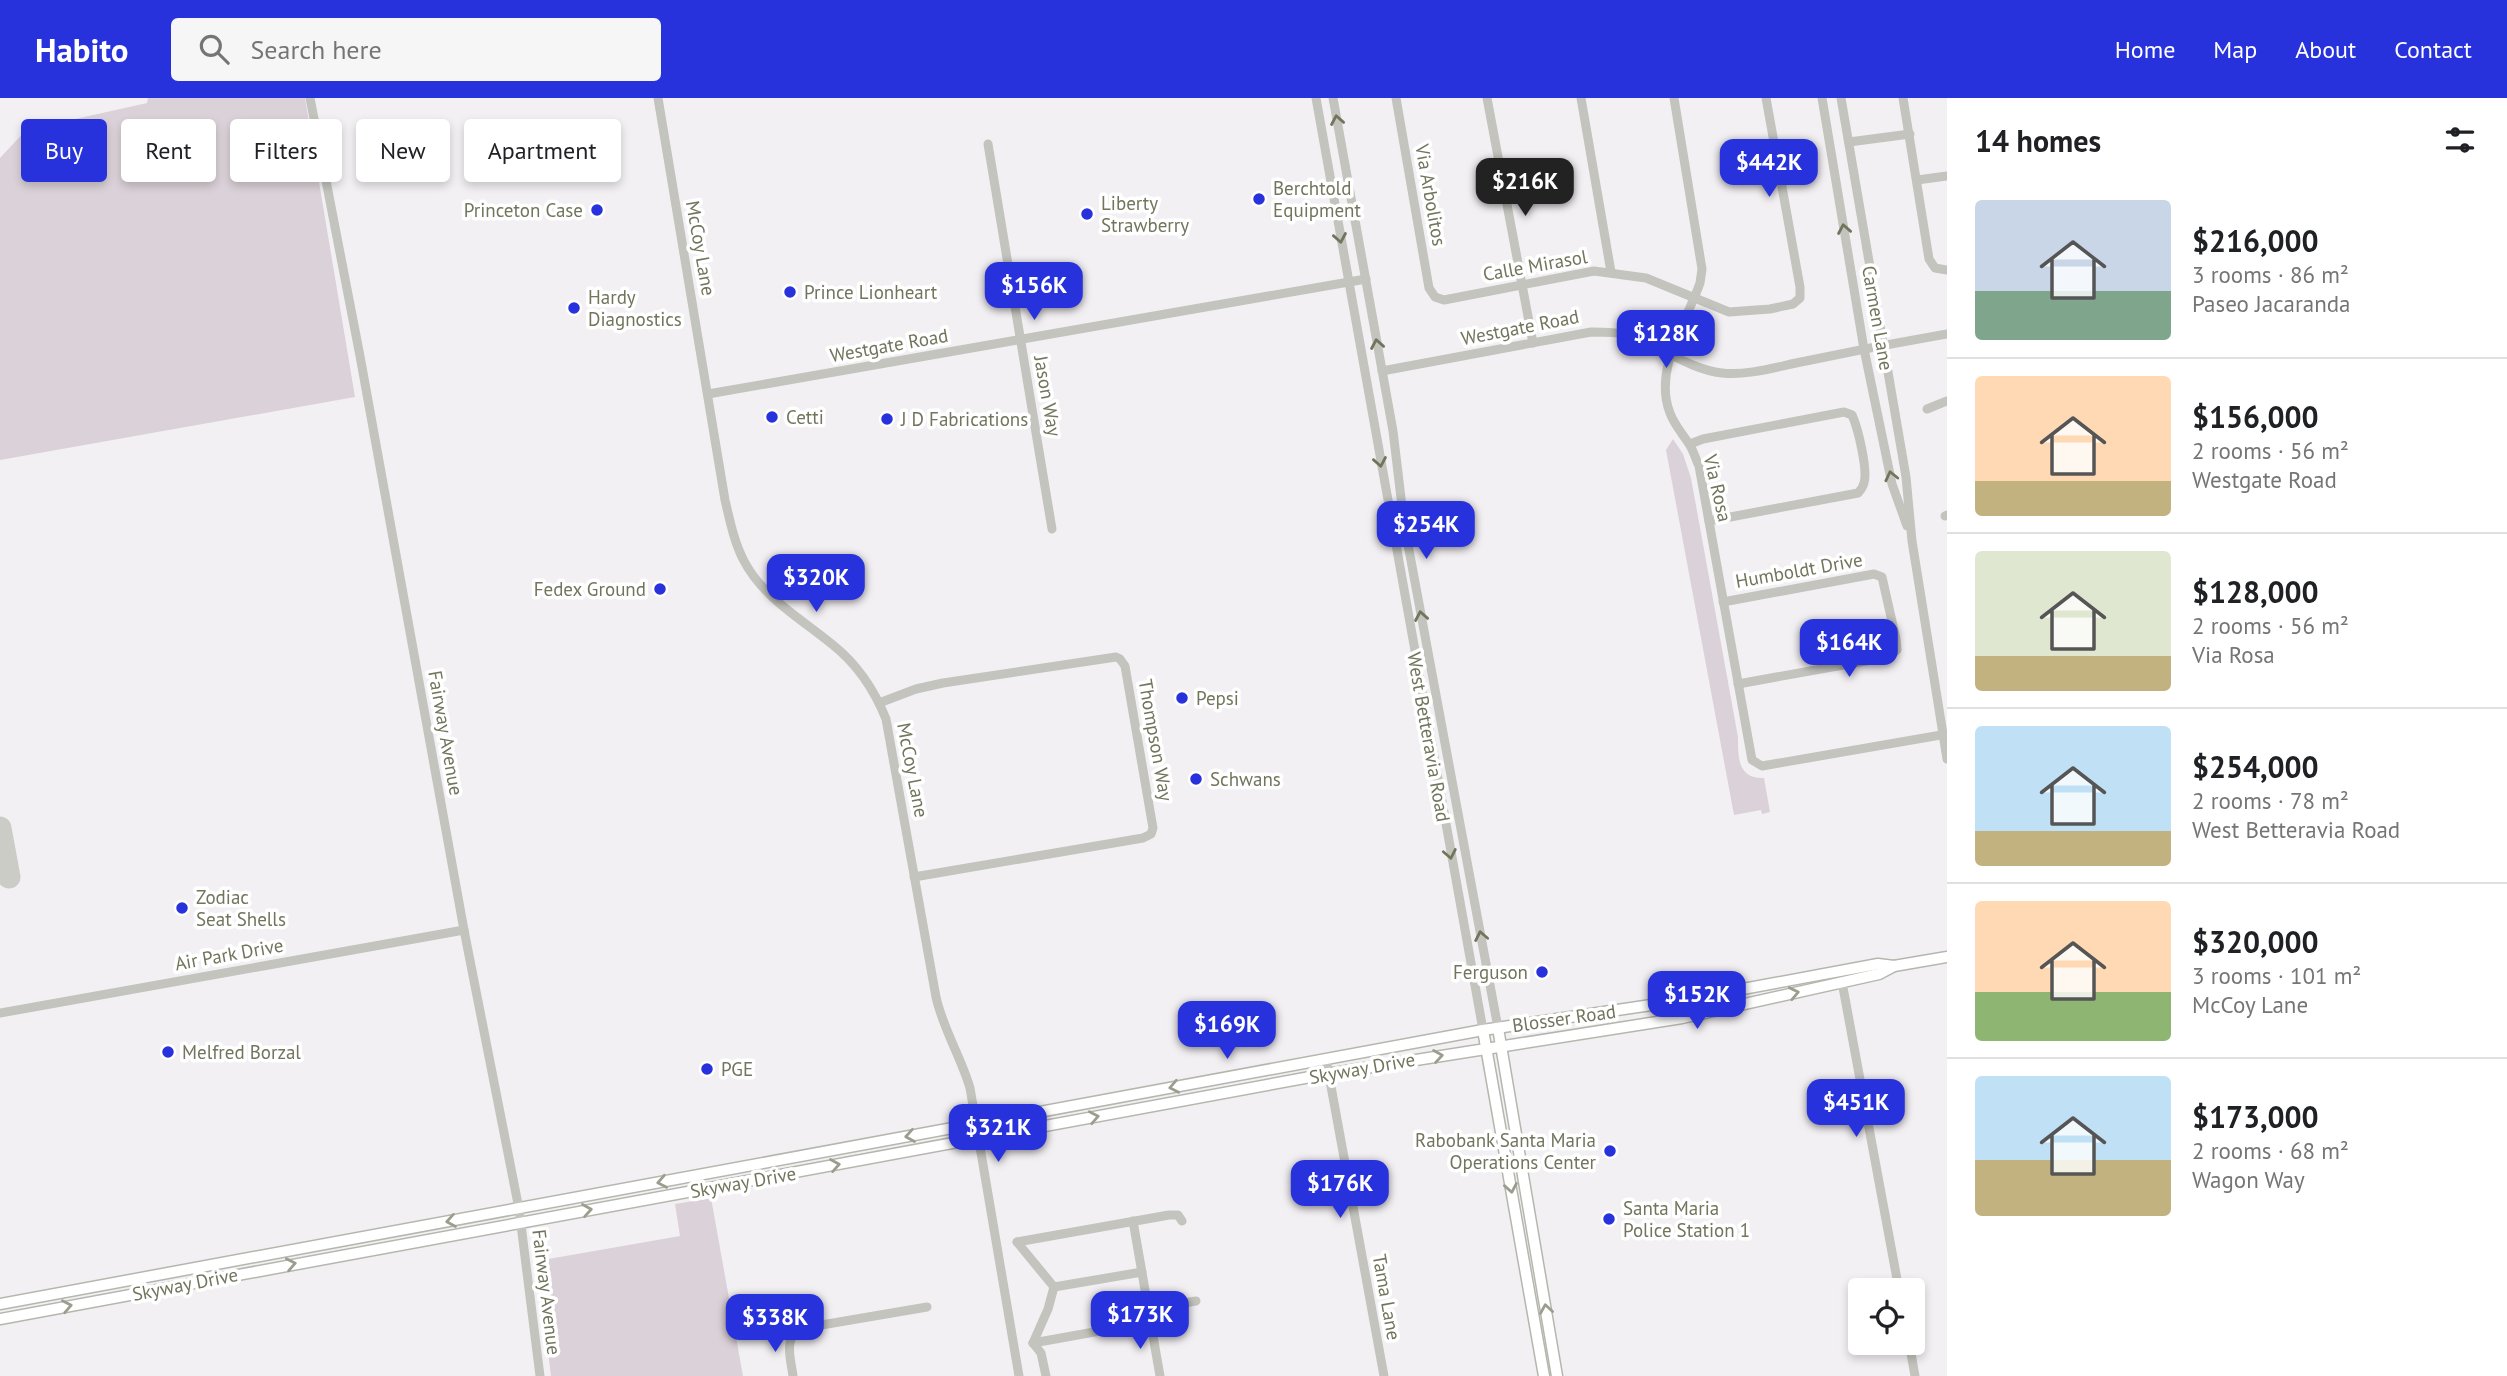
<!DOCTYPE html>
<html lang="en">
<head>
<meta charset="utf-8">
<style>
	:root { --surface:#fff; --page:#f6f6f6; --text:#202124; --muted:#757577; --line:#e0e0e0; --accent:#2832dc }
	body { margin:0; font-family:"PT Sans",sans-serif; background:var(--page); color:var(--text); height:100vh; display:flex; flex-direction:column; font-size:26px; white-space:nowrap }
	* { box-sizing:border-box; margin:0 }
	p { font-size:23px; color:var(--muted) }
	.icon { flex:none; width:38px; height:38px; fill:none; stroke:currentColor; stroke-width:2; stroke-linecap:round; stroke-linejoin:round }
	.map { position:relative; flex:1; overflow:hidden }
	.drawer { display:flex; flex-direction:column; background:var(--surface); width:560px }
	.drawer>* { flex:none }
	.top-card { position:absolute; left:21px; top:21px; width:665px; height:63px; display:flex; gap:14px }
	.controls { position:absolute; left:1848px; top:1180px; display:grid; gap:14px }
	.controls a { display:grid; place-items:center; width:77px; height:77px; border-radius:7px; background:var(--surface); box-shadow:0 4px 10px #0003; font-size:35px }
	.price { position:absolute; translate:-50% -60px; padding:0 16px; border-radius:14px; background:var(--accent); color:#fff; font-size:23px; line-height:46px; filter:drop-shadow(0 2px 4px #0008) }
	.price::after { content:''; position:absolute; left:50%; top:42px; width:21px; height:16px; margin-left:-10px; background:inherit; clip-path:polygon(0 0,100% 0,50% 100%) }
	.price.selected { background:#222; color:#fff }
	ul { padding:0; list-style:none }
	li { display:flex; align-items:center; gap:21px; height:175px; padding:0 28px }
	li+li { border-top:2px solid var(--line) }
	li span { display:grid; place-items:center; flex:none; width:196px; height:140px; border-radius:7px; color:#555 }
	li>.icon { margin-inline-start:auto }
	span .icon { width:84px; height:84px; fill:#fffc; stroke-width:1 }
	li b { font-size:30px }
	h2 { display:flex; justify-content:space-between; align-items:center; height:84px; padding:0 28px; font-size:30px }
	.chip { padding:0 24px; border-radius:7px; background:var(--surface); box-shadow:0 4px 10px #0003; font-size:24px; line-height:63px }
	.chip.selected { background:var(--accent); color:#fff }
	header { display:flex; align-items:center; gap:42px; box-sizing:border-box; height:98px; padding:0 35px; background:var(--accent); color:#fff }
	header strong { font-size:33px }
	nav { display:flex; gap:38px; margin-inline-start:auto; font-size:24px }
	.search { width:490px; height:63px; background:var(--page); display:flex; align-items:center; gap:18px; box-sizing:border-box; padding:0 24px; border-radius:7px; color:var(--muted); font-size:26px }
	main { display:flex; flex:1; min-height:0 }
	.map>svg:first-child { display:block }
	.green { fill:#dbd1d8 }
	.lines { fill:none; stroke-linecap:round; stroke-linejoin:round }
	.taxiway { stroke:#ccccc7; stroke-width:23 }
	.major-casing { stroke:#b5b7ae; stroke-width:13 }
	.minor { stroke:#c3c4bd; stroke-width:9 }
	.major { stroke:#fff; stroke-width:10 }
	.oneway { stroke:#71755c }
	.oneway2 { stroke:#9c9e8d }
	.poi-dot { fill:#2832dc; stroke:#fff; stroke-width:2.5 }
	.labels { text-anchor:middle; dominant-baseline:central; stroke-width:7; stroke-linejoin:round; paint-order:stroke }
	.poi-label { font-size:19px; fill:#71755c; stroke:#fff; text-anchor:start }
	.street-label { font-size:19px; fill:#71755c; stroke:#fff }
</style>
</head>
<body>
<header>
<strong>Habito</strong>
<div class="search"><svg class="icon" aria-label="search" viewBox="0 0 24 24"><circle cx="10" cy="10" r="6"/><path d="M15 15l6 6"/></svg>Search here</div>
<nav><a>Home</a><a>Map</a><a>About</a><a>Contact</a></nav>
</header>
<main>
<div class="map">
<svg width="1947" height="1278" viewBox="0 0 1947 1278">
	<rect width="100%" height="100%" fill="#f3f0f4"/>
	<g class="green">
		<polygon points="148,0 305,0 355,299 0,362 0,60 26,32 147,5"/>
		<path d="M1673,341L1683,356L1691,380L1738,639C1738,660 1738,681 1764,680L1770,714L1762,716L1761,712L1734,717L1666,352Z"/>
		<polygon points="711,1100 743,1278 551,1278 537,1163 680,1138 675,1106"/>
	</g>
	<g class="lines">
		<polyline class="taxiway" points="0,730 9,779"/>
		<defs>
			<g id="major">
				<polyline points="1498,930 1557,1278"/>
				<polyline points="1483,932 1544,1278"/>
				<polyline points="0,1206 1483,932 1678,903 1878,866 1894,868 1947,859"/>
				<polyline points="0,1221 1321,977 1682,920 1879,876 1894,868"/>
			</g>
		</defs>
		<use href="#major" class="major-casing"/>
		<g class="minor">
			<polyline points="310,0 360,258 464,832 519,1111 540,1278"/>
			<path d="M658,0L725,402C730,423 734,444 744,463C764,501 802,521 833,547C858,567 874,591 886,621L936,899C943,931 961,959 970,990L1019,1278"/>
			<polyline points="1316,0 1483,932"/>
			<polyline points="1333,0 1393,333 1404,425 1498,930"/>
			<polyline points="1396,0 1429,190 1435,199 1444,202 1594,173 1646,180 1729,214 1770,211 1793,206 1800,200 1800,189 1766,0"/>
			<polyline points="1487,0 1533,245"/>
			<polyline points="1581,0 1611,174"/>
			<path d="M1674,0L1702,171L1700,185C1686,225 1653,272 1670,315C1674,326 1681,334 1687,343C1693,350 1695,360 1699,368L1752,662L1762,668L1947,636"/>
			<polyline points="1822,0 1864,251 1892,386 1907,428"/>
			<polyline points="1841,0 1906,379 1912,443 1947,661"/>
			<polyline points="1903,0 1929,161 1935,170 1947,172"/>
			<polyline points="1849,44 1910,36"/>
			<polyline points="988,46 1052,431"/>
			<polyline points="1917,82 1947,78"/>
			<path d="M1382,273L1591,234C1606,234 1620,234 1633,239C1664,250 1689,271 1722,275C1749,278 1779,268 1806,263C1853,253 1900,244 1947,236"/>
			<polyline points="708,296 1366,181"/>
			<polyline points="1927,311 1947,303"/>
			<path d="M1690,346L1703,341L1844,314L1852,317C1858,330 1868,372 1864,385C1863,389 1861,392 1858,395L1709,423"/>
			<polyline points="1945,418 1947,417"/>
			<polyline points="1723,504 1874,476 1882,479 1896,541 1897,552 1888,559 1738,586"/>
			<polyline points="879,605 916,591 943,585 1116,559 1120,561 1125,568 1153,730 1151,736 1143,740 914,779"/>
			<polyline points="1842,884 1899,1192"/>
			<polyline points="0,915 464,832"/>
			<polyline points="1326,961 1384,1278"/>
			<polyline points="1133,1123 1160,1278"/>
			<polyline points="1017,1144 1169,1117 1178,1117 1182,1123"/>
			<polyline points="1017,1144 1054,1189 1048,1211 1033,1245"/>
			<polyline points="1054,1189 1142,1174"/>
			<polyline points="1148,1211 1196,1203"/>
			<polyline points="1909,1244 1915,1278"/>
			<polyline points="1033,1245 1150,1224"/>
			<polyline points="1033,1245 1041,1255 1046,1278"/>
			<path d="M793,1278C791,1262 784,1243 798,1231L927,1209"/>
		</g>
		<use href="#major" class="major"/>
	</g>
	<defs><path id="oneway-chevron" d="M-2-3.5L2.5 0L-2 3.5" fill="none" stroke-width="1.6" stroke-linecap="round" stroke-linejoin="round" transform="scale(1.75)"/></defs>
	<g class="oneway">
		<use href="#oneway-chevron" transform="translate(1337 22) rotate(-100)"/>
		<use href="#oneway-chevron" transform="translate(1844 131) rotate(-100)"/>
		<use href="#oneway-chevron" transform="translate(1340 140) rotate(80)"/>
		<use href="#oneway-chevron" transform="translate(1377 246) rotate(-100)"/>
		<use href="#oneway-chevron" transform="translate(1380 364) rotate(80)"/>
		<use href="#oneway-chevron" transform="translate(1891 378) rotate(-103)"/>
		<use href="#oneway-chevron" transform="translate(1421 518) rotate(-100)"/>
		<use href="#oneway-chevron" transform="translate(1450 756) rotate(79)"/>
		<use href="#oneway-chevron" transform="translate(1481 838) rotate(-101)"/>
	</g>
	<g class="oneway2">
		<use href="#oneway-chevron" transform="translate(1794 895) rotate(-12)"/>
		<use href="#oneway-chevron" transform="translate(1438 958) rotate(-9)"/>
		<use href="#oneway-chevron" transform="translate(1174 989) rotate(169)"/>
		<use href="#oneway-chevron" transform="translate(1094 1019) rotate(-11)"/>
		<use href="#oneway-chevron" transform="translate(910 1038) rotate(170)"/>
		<use href="#oneway-chevron" transform="translate(835 1067) rotate(-10)"/>
		<use href="#oneway-chevron" transform="translate(662 1084) rotate(169)"/>
		<use href="#oneway-chevron" transform="translate(1511 1090) rotate(80)"/>
		<use href="#oneway-chevron" transform="translate(587 1112) rotate(-10)"/>
		<use href="#oneway-chevron" transform="translate(451 1123) rotate(170)"/>
		<use href="#oneway-chevron" transform="translate(291 1166) rotate(-11)"/>
		<use href="#oneway-chevron" transform="translate(67 1208) rotate(-11)"/>
		<use href="#oneway-chevron" transform="translate(1546 1211) rotate(-99)"/>
	</g>
	<g class="poi-dot">
		<circle cx="1259" cy="101" r="7"/>
		<circle cx="597" cy="112" r="7"/>
		<circle cx="1087" cy="116" r="7"/>
		<circle cx="790" cy="194" r="7"/>
		<circle cx="574" cy="210" r="7"/>
		<circle cx="772" cy="319" r="7"/>
		<circle cx="887" cy="321" r="7"/>
		<circle cx="660" cy="491" r="7"/>
		<circle cx="1182" cy="600" r="7"/>
		<circle cx="1196" cy="681" r="7"/>
		<circle cx="182" cy="810" r="7"/>
		<circle cx="1542" cy="874" r="7"/>
		<circle cx="168" cy="954" r="7"/>
		<circle cx="707" cy="971" r="7"/>
		<circle cx="1610" cy="1053" r="7"/>
		<circle cx="1609" cy="1121" r="7"/>
	</g>
	<g class="labels">
		<g class="poi-label">
			<text x="1273" y="90">Berchtold<tspan x="1273" dy="22">Equipment</tspan></text>
			<text x="1101" y="105">Liberty<tspan x="1101" dy="22">Strawberry</tspan></text>
			<text x="583" y="112" text-anchor="end">Princeton Case</text>
			<text x="804" y="194">Prince Lionheart</text>
			<text x="588" y="199">Hardy<tspan x="588" dy="22">Diagnostics</tspan></text>
			<text x="786" y="319">Cetti</text>
			<text x="901" y="321">J D Fabrications</text>
			<text x="646" y="491" text-anchor="end">Fedex Ground</text>
			<text x="1196" y="600">Pepsi</text>
			<text x="1210" y="681">Schwans</text>
			<text x="196" y="799">Zodiac<tspan x="196" dy="22">Seat Shells</tspan></text>
			<text x="1528" y="874" text-anchor="end">Ferguson</text>
			<text x="182" y="954">Melfred Borzal</text>
			<text x="721" y="971">PGE</text>
			<text x="1596" y="1042" text-anchor="end">Rabobank Santa Maria<tspan x="1596" dy="22">Operations Center</tspan></text>
			<text x="1623" y="1110">Santa Maria<tspan x="1623" dy="22">Police Station 1</tspan></text>
		</g>
		<g class="street-label">
			<text transform="translate(1431 97) rotate(80)">Via Arbolitos</text>
			<text transform="translate(701 150) rotate(80)">McCoy Lane</text>
			<text transform="translate(1535 167) rotate(-10)">Calle Mirasol</text>
			<text transform="translate(1878 220) rotate(80)">Carmen Lane</text>
			<text transform="translate(1520 229) rotate(-11)">Westgate Road</text>
			<text transform="translate(889 247) rotate(-10)">Westgate Road</text>
			<text transform="translate(1048 298) rotate(80)">Jason Way</text>
			<text transform="translate(1718 390) rotate(77)">Via Rosa</text>
			<text transform="translate(1799 472) rotate(-10)">Humboldt Drive</text>
			<text transform="translate(446 635) rotate(80)">Fairway Avenue</text>
			<text transform="translate(1429 639) rotate(80)">West Betteravia Road</text>
			<text transform="translate(1156 642) rotate(80)">Thompson Way</text>
			<text transform="translate(913 672) rotate(79)">McCoy Lane</text>
			<text transform="translate(229 856) rotate(-10)">Air Park Drive</text>
			<text transform="translate(1564 920) rotate(-8)">Blosser Road</text>
			<text transform="translate(1362 970) rotate(-10)">Skyway Drive</text>
			<text transform="translate(743 1084) rotate(-10)">Skyway Drive</text>
			<text transform="translate(185 1186) rotate(-11)">Skyway Drive</text>
			<text transform="translate(547 1194) rotate(83)">Fairway Avenue</text>
			<text transform="translate(1387 1199) rotate(80)">Tama Lane</text>
		</g>
	</g>
</svg>
<div class="controls">
<a><svg class="icon" aria-label="locate" viewBox="0 0 24 24"><circle cx="12" cy="12" r="6"/><path d="M12 2v4M12 18v4M2 12h4M18 12h4"/></svg></a>
</div>
<b class="price" style="left:1769px;top:101px">$442K</b>
<b class="price selected" style="left:1525px;top:120px">$216K</b>
<b class="price" style="left:1034px;top:224px">$156K</b>
<b class="price" style="left:1666px;top:272px">$128K</b>
<b class="price" style="left:1426px;top:463px">$254K</b>
<b class="price" style="left:816px;top:516px">$320K</b>
<b class="price" style="left:1849px;top:581px">$164K</b>
<b class="price" style="left:1697px;top:933px">$152K</b>
<b class="price" style="left:1227px;top:963px">$169K</b>
<b class="price" style="left:1856px;top:1041px">$451K</b>
<b class="price" style="left:998px;top:1066px">$321K</b>
<b class="price" style="left:1340px;top:1122px">$176K</b>
<b class="price" style="left:1140px;top:1253px">$173K</b>
<b class="price" style="left:775px;top:1256px">$338K</b>
<div class="top-card">
<a class="chip selected">Buy</a>
<a class="chip">Rent</a>
<a class="chip">Filters</a>
<a class="chip">New</a>
<a class="chip">Apartment</a>
</div>
</div>
<section class="drawer">
<h2>14 homes<svg class="icon" aria-label="filters" viewBox="0 0 24 24"><path d="M4 7h16M4 17h16"/><circle cx="9" cy="7" r="2"/><circle cx="15" cy="17" r="2"/></svg></h2>
<ul>
<li><span style="background:linear-gradient(#c9d6e8 65%,#7fa58c 0)"><svg class="icon" aria-label="home" viewBox="0 0 24 24"><path d="M3 11l9-7 9 7M6 9v11h12V9"/></svg></span><div><b>$216,000</b><p>3 rooms · 86 m²</p><p>Paseo Jacaranda</p></div></li>
<li><span style="background:linear-gradient(#ffd9b3 75%,#c2b280 0)"><svg class="icon" aria-label="home" viewBox="0 0 24 24"><path d="M3 11l9-7 9 7M6 9v11h12V9"/></svg></span><div><b>$156,000</b><p>2 rooms · 56 m²</p><p>Westgate Road</p></div></li>
<li><span style="background:linear-gradient(#dfe7d0 75%,#c2b280 0)"><svg class="icon" aria-label="home" viewBox="0 0 24 24"><path d="M3 11l9-7 9 7M6 9v11h12V9"/></svg></span><div><b>$128,000</b><p>2 rooms · 56 m²</p><p>Via Rosa</p></div></li>
<li><span style="background:linear-gradient(#bfe0f5 75%,#c2b280 0)"><svg class="icon" aria-label="home" viewBox="0 0 24 24"><path d="M3 11l9-7 9 7M6 9v11h12V9"/></svg></span><div><b>$254,000</b><p>2 rooms · 78 m²</p><p>West Betteravia Road</p></div></li>
<li><span style="background:linear-gradient(#ffd9b3 65%,#8fb573 0)"><svg class="icon" aria-label="home" viewBox="0 0 24 24"><path d="M3 11l9-7 9 7M6 9v11h12V9"/></svg></span><div><b>$320,000</b><p>3 rooms · 101 m²</p><p>McCoy Lane</p></div></li>
<li><span style="background:linear-gradient(#bfe0f5 60%,#c2b280 0)"><svg class="icon" aria-label="home" viewBox="0 0 24 24"><path d="M3 11l9-7 9 7M6 9v11h12V9"/></svg></span><div><b>$173,000</b><p>2 rooms · 68 m²</p><p>Wagon Way</p></div></li>
</ul>
</section>
</main>
</body>
</html>
